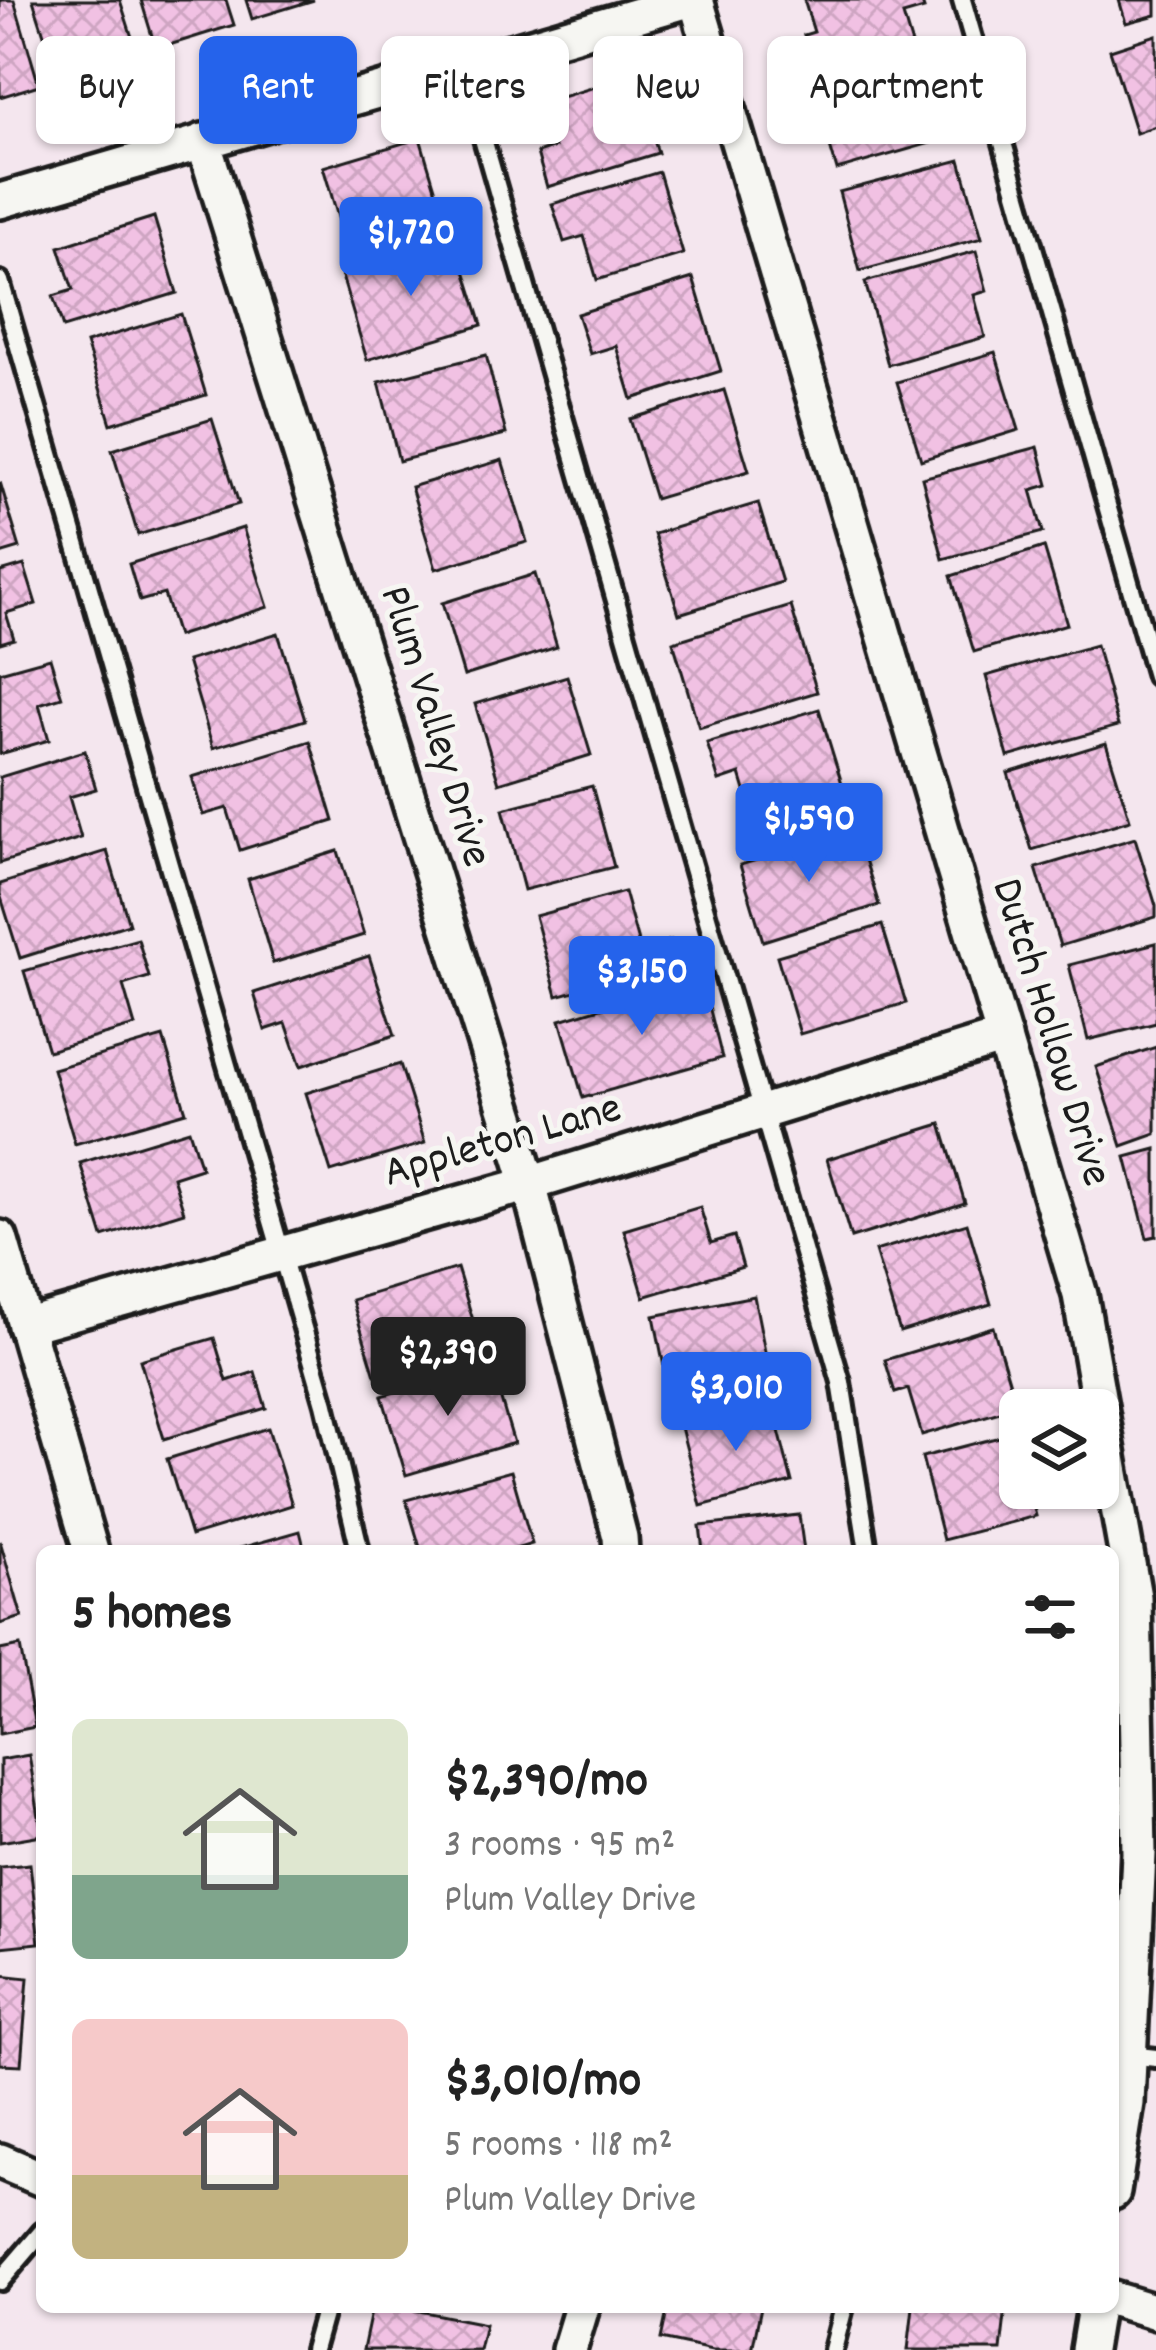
<!DOCTYPE html>
<html lang="en">
<head>
<meta charset="utf-8">
<style>
	:root { --surface:#fff; --page:#f6f6f6; --text:#222; --muted:#767676; --accent:#2563eb }
	body { margin:0; font-family:Dekko,sans-serif; background:var(--page); color:var(--text); height:100vh; display:flex; flex-direction:column; font-size:45px; white-space:nowrap }
	* { box-sizing:border-box; margin:0 }
	p { font-size:39px; color:var(--muted) }
	.icon { flex:none; width:66px; height:66px; fill:none; stroke:currentColor; stroke-width:2; stroke-linecap:round; stroke-linejoin:round }
	.map { position:relative; flex:1; overflow:hidden }
	.side { position:absolute; left:36px; top:1545px; width:1083px; height:768px; display:flex; flex-direction:column; background:var(--surface); border-radius:18px; box-shadow:0 3px 9px #0004 }
	.side>* { flex:none }
	.hud { position:absolute; left:36px; top:36px; width:1086px; height:108px; display:flex; gap:24px }
	.buttons { position:absolute; left:999px; top:1389px; display:grid; gap:24px }
	.buttons a { display:grid; place-items:center; width:120px; height:120px; border-radius:18px; background:var(--surface); box-shadow:0 3px 9px #0004; font-size:60px }
	.price { position:absolute; translate:-50% -102px; padding:0 27px; border-radius:12px; background:var(--accent); color:#fff; font-size:39px; line-height:78px; filter:drop-shadow(0 3px 6px #0008) }
	.price::after { content:''; position:absolute; left:50%; top:72px; width:36px; height:27px; margin-left:-18px; background:inherit; clip-path:polygon(0 0,100% 0,50% 100%) }
	.price.current { background:#222; color:#fff }
	ul { padding:0; list-style:none }
	li { display:flex; align-items:center; gap:36px; height:300px; padding:0 36px }
	li span { display:grid; place-items:center; flex:none; width:336px; height:240px; border-radius:18px; color:#555 }
	li>.icon { margin-inline-start:auto }
	span .icon { width:144px; height:144px; fill:#fffc; stroke-width:1 }
	li b { font-size:51px }
	h2 { display:flex; justify-content:space-between; align-items:center; height:144px; padding:0 36px; font-size:51px }
	.tag { padding:0 42px; border-radius:18px; background:var(--surface); box-shadow:0 3px 9px #0004; font-size:42px; line-height:108px }
	.tag.current { background:var(--accent); color:#fff }
	.map>svg:first-child { display:block }
	.building { fill:url(#building-cross-hatch); stroke:#1c1c1c; stroke-width:3 }
	.lines { fill:none; stroke-linecap:round; stroke-linejoin:round }
	.service-casing { stroke:#1c1c1c; stroke-width:26 }
	.minor-casing { stroke:#1c1c1c; stroke-width:42 }
	.service { stroke:#f6f6f2; stroke-width:16 }
	.minor { stroke:#f6f6f2; stroke-width:33 }
	.labels { text-anchor:middle; dominant-baseline:central; stroke-width:10; stroke-linejoin:round; paint-order:stroke }
	.street-label { font-size:45px; fill:#1c1c1c; stroke:#f6f6f2 }
</style>
</head>
<body>
<div class="map">
<svg width="1156" height="2350" viewBox="0 0 1156 2350">
	<defs>
		<pattern id="building-cross-hatch" width="8" height="8" patternUnits="userSpaceOnUse" patternTransform="scale(3)"><rect width="8" height="8" fill="#f1c1e3"/><path d="M0 0l8 8M0 8l8-8" fill="none" stroke="#cea5c2"/></pattern>
	</defs>
	<rect width="100%" height="100%" fill="#f4e6ee"/>
	<filter id="ink" filterUnits="userSpaceOnUse"><feTurbulence type="fractalNoise" baseFrequency=".00833" numOctaves="2"/><feDisplacementMap in="SourceGraphic" scale="24" xChannelSelector="R" yChannelSelector="G"/><feConvolveMatrix kernelMatrix="1 2 1 2 8 2 1 2 1" color-interpolation-filters="sRGB"/></filter>
	<g filter="url(#ink)">
		<g class="building">
			<polygon points="0,0 14,0 39,85 0,97"/>
			<polygon points="33,0 120,0 139,59 60,84"/>
			<polygon points="141,0 226,0 234,25 156,49"/>
			<polygon points="246,0 314,0 252,19"/>
			<polygon points="804,0 921,0 924,9 903,15 912,45 816,74 804,35 814,32"/>
			<polygon points="1119,0 1156,0 1156,15 1126,23"/>
			<polygon points="1156,35 1156,126 1136,133 1110,50"/>
			<polygon points="955,52 966,87 922,100 934,142 837,170 814,93"/>
			<polygon points="634,75 658,153 547,187 537,153 555,147 542,103"/>
			<polygon points="420,138 443,215 346,244 323,167"/>
			<polygon points="960,160 982,238 860,271 839,192"/>
			<polygon points="659,172 683,254 597,280 584,236 564,242 552,204"/>
			<polygon points="154,217 177,293 63,328 53,296 73,290 59,247"/>
			<polygon points="455,238 482,325 367,360 341,273"/>
			<polygon points="976,251 987,291 974,295 985,337 888,365 865,282"/>
			<polygon points="693,278 721,371 632,399 616,346 590,354 577,314"/>
			<polygon points="181,314 206,395 111,424 86,343"/>
			<polygon points="995,352 1019,430 921,460 897,382"/>
			<polygon points="486,355 506,434 399,461 379,382"/>
			<polygon points="724,390 749,471 655,499 630,419"/>
			<polygon points="212,419 239,504 138,535 112,450"/>
			<polygon points="1038,447 1048,485 1031,490 1043,532 943,559 922,478"/>
			<polygon points="502,460 527,542 436,569 411,487"/>
			<polygon points="0,482 20,548 0,554"/>
			<polygon points="758,503 782,582 679,614 654,534"/>
			<polygon points="243,528 268,607 177,636 164,594 140,601 129,564"/>
			<polygon points="1044,547 1067,624 974,652 951,576"/>
			<polygon points="24,565 36,604 6,613 14,639 0,643 0,572"/>
			<polygon points="535,574 557,647 464,676 442,603"/>
			<polygon points="791,606 817,692 699,728 673,642"/>
			<polygon points="278,633 305,720 213,748 187,661"/>
			<polygon points="1096,645 1118,726 1008,757 986,676"/>
			<polygon points="50,658 62,697 39,704 49,740 0,754 0,672"/>
			<polygon points="567,676 591,755 499,783 475,704"/>
			<polygon points="819,709 844,790 753,817 740,774 719,781 707,743"/>
			<polygon points="310,741 334,821 240,850 227,808 203,815 192,777"/>
			<polygon points="1106,743 1130,820 1032,850 1008,773"/>
			<polygon points="85,751 96,789 69,797 81,838 0,863 0,777"/>
			<polygon points="592,786 614,867 524,890 503,809"/>
			<polygon points="856,830 879,905 763,941 740,865"/>
			<polygon points="1135,838 1156,906 1156,917 1060,946 1036,868"/>
			<polygon points="107,851 129,924 20,958 0,894 0,884"/>
			<polygon points="338,851 364,935 273,963 248,879"/>
			<polygon points="624,892 640,949 671,940 678,963 557,996 535,916"/>
			<polygon points="882,925 906,1003 800,1034 777,956"/>
			<polygon points="138,939 149,977 123,985 135,1026 48,1051 24,971"/>
			<polygon points="1156,943 1156,1023 1088,1040 1069,965"/>
			<polygon points="369,956 395,1035 301,1066 286,1023 265,1030 254,993"/>
			<polygon points="702,978 722,1058 583,1098 560,1020"/>
			<polygon points="163,1037 186,1112 75,1144 53,1069"/>
			<polygon points="1156,1047 1156,1134 1122,1146 1096,1067"/>
			<polygon points="400,1064 425,1143 331,1172 306,1093"/>
			<polygon points="941,1124 965,1203 851,1238 827,1159"/>
			<polygon points="189,1130 201,1168 173,1177 184,1212 103,1237 80,1163"/>
			<polygon points="1156,1149 1156,1236 1147,1238 1126,1157"/>
			<polygon points="700,1207 711,1243 734,1236 743,1267 644,1297 624,1230"/>
			<polygon points="967,1223 991,1304 900,1332 875,1251"/>
			<polygon points="457,1268 480,1343 375,1375 352,1300"/>
			<polygon points="754,1296 770,1377 670,1397 654,1316"/>
			<polygon points="993,1327 1017,1407 922,1435 908,1389 895,1393 885,1360"/>
			<polygon points="214,1338 227,1381 255,1372 266,1408 164,1439 140,1360"/>
			<polygon points="490,1363 514,1443 406,1475 382,1396"/>
			<polygon points="772,1403 792,1482 701,1506 681,1427"/>
			<polygon points="268,1428 292,1505 191,1536 167,1459"/>
			<polygon points="1015,1433 1020,1451 1020,1488 1029,1488 1036,1516 943,1540 922,1457"/>
			<polygon points="511,1471 532,1544 509,1551 421,1551 406,1500"/>
			<polygon points="799,1515 804,1551 703,1551 700,1526"/>
			<polygon points="300,1531 305,1551 230,1551"/>
			<polygon points="0,1541 22,1617 0,1624"/>
			<polygon points="20,1646 35,1727 0,1734 0,1650"/>
			<polygon points="29,1755 42,1835 0,1842 0,1760"/>
			<polygon points="30,1864 39,1943 0,1947 0,1867"/>
			<polygon points="0,1975 28,1978 21,2065 0,2064"/>
			<polygon points="372,2307 399,2307 485,2324 479,2350 363,2350"/>
			<polygon points="668,2307 761,2307 752,2350 712,2350 661,2339"/>
			<polygon points="913,2307 1006,2307 1001,2350 908,2350"/>
		</g>
		<g class="lines">
			<defs>
				<g id="service">
					<polyline points="962,0 1156,676"/>
					<polyline points="462,66 841,1382 868,1551"/>
					<polyline points="0,281 325,1404 360,1551"/>
					<polyline points="1129,2055 1156,2058"/>
					<polyline points="0,2281 42,2232"/>
					<polyline points="313,2350 325,2307"/>
					<polyline points="833,2350 844,2307"/>
				</g>
				<g id="minor">
					<polyline points="696,0 1080,1295 1134,1597 1139,1853 1127,2103 1113,2192"/>
					<polyline points="203,141 529,1184 620,1537 621,1551"/>
					<polyline points="0,201 689,0"/>
					<polyline points="0,1238 91,1551"/>
					<polyline points="25,1326 529,1184 1004,1037"/>
					<polyline points="0,2161 42,2179"/>
					<polyline points="1113,2299 1156,2312"/>
					<polyline points="569,2350 582,2307"/>
					<polyline points="1088,2350 1095,2307"/>
				</g>
			</defs>
			<use href="#service" class="service-casing"/>
			<use href="#minor" class="minor-casing"/>
			<use href="#service" class="service"/>
			<use href="#minor" class="minor"/>
		</g>
	</g>
	<g class="labels">
		<g class="street-label">
			<text transform="translate(433 727) rotate(73)">Plum Valley Drive</text>
			<text transform="translate(1049 1033) rotate(73)">Dutch Hollow Drive</text>
			<text transform="translate(503 1143) rotate(-16)">Appleton Lane</text>
		</g>
	</g>
</svg>
<div class="buttons">
<a><svg class="icon" aria-label="layers" viewBox="0 0 24 24"><path d="M12 4l9 5-9 5-9-5zM3 14l9 5 9-5"/></svg></a>
</div>
<b class="price" style="left:411px;top:299px">$1,720</b>
<b class="price" style="left:809px;top:885px">$1,590</b>
<b class="price" style="left:642px;top:1038px">$3,150</b>
<b class="price current" style="left:448px;top:1419px">$2,390</b>
<b class="price" style="left:736px;top:1454px">$3,010</b>
<div class="hud">
<a class="tag">Buy</a>
<a class="tag current">Rent</a>
<a class="tag">Filters</a>
<a class="tag">New</a>
<a class="tag">Apartment</a>
</div>
<section class="side">
<h2>5 homes<svg class="icon" aria-label="filters" viewBox="0 0 24 24"><path d="M4 7h16M4 17h16"/><circle cx="9" cy="7" r="2"/><circle cx="15" cy="17" r="2"/></svg></h2>
<ul>
<li><span style="background:linear-gradient(#dfe7d0 65%,#7fa58c 0)"><svg class="icon" aria-label="home" viewBox="0 0 24 24"><path d="M3 11l9-7 9 7M6 9v11h12V9"/></svg></span><div><b>$2,390/mo</b><p>3 rooms · 95 m²</p><p>Plum Valley Drive</p></div></li>
<li><span style="background:linear-gradient(#f6c9c9 65%,#c2b280 0)"><svg class="icon" aria-label="home" viewBox="0 0 24 24"><path d="M3 11l9-7 9 7M6 9v11h12V9"/></svg></span><div><b>$3,010/mo</b><p>5 rooms · 118 m²</p><p>Plum Valley Drive</p></div></li>
</ul>
</section>
</div>
</body>
</html>
